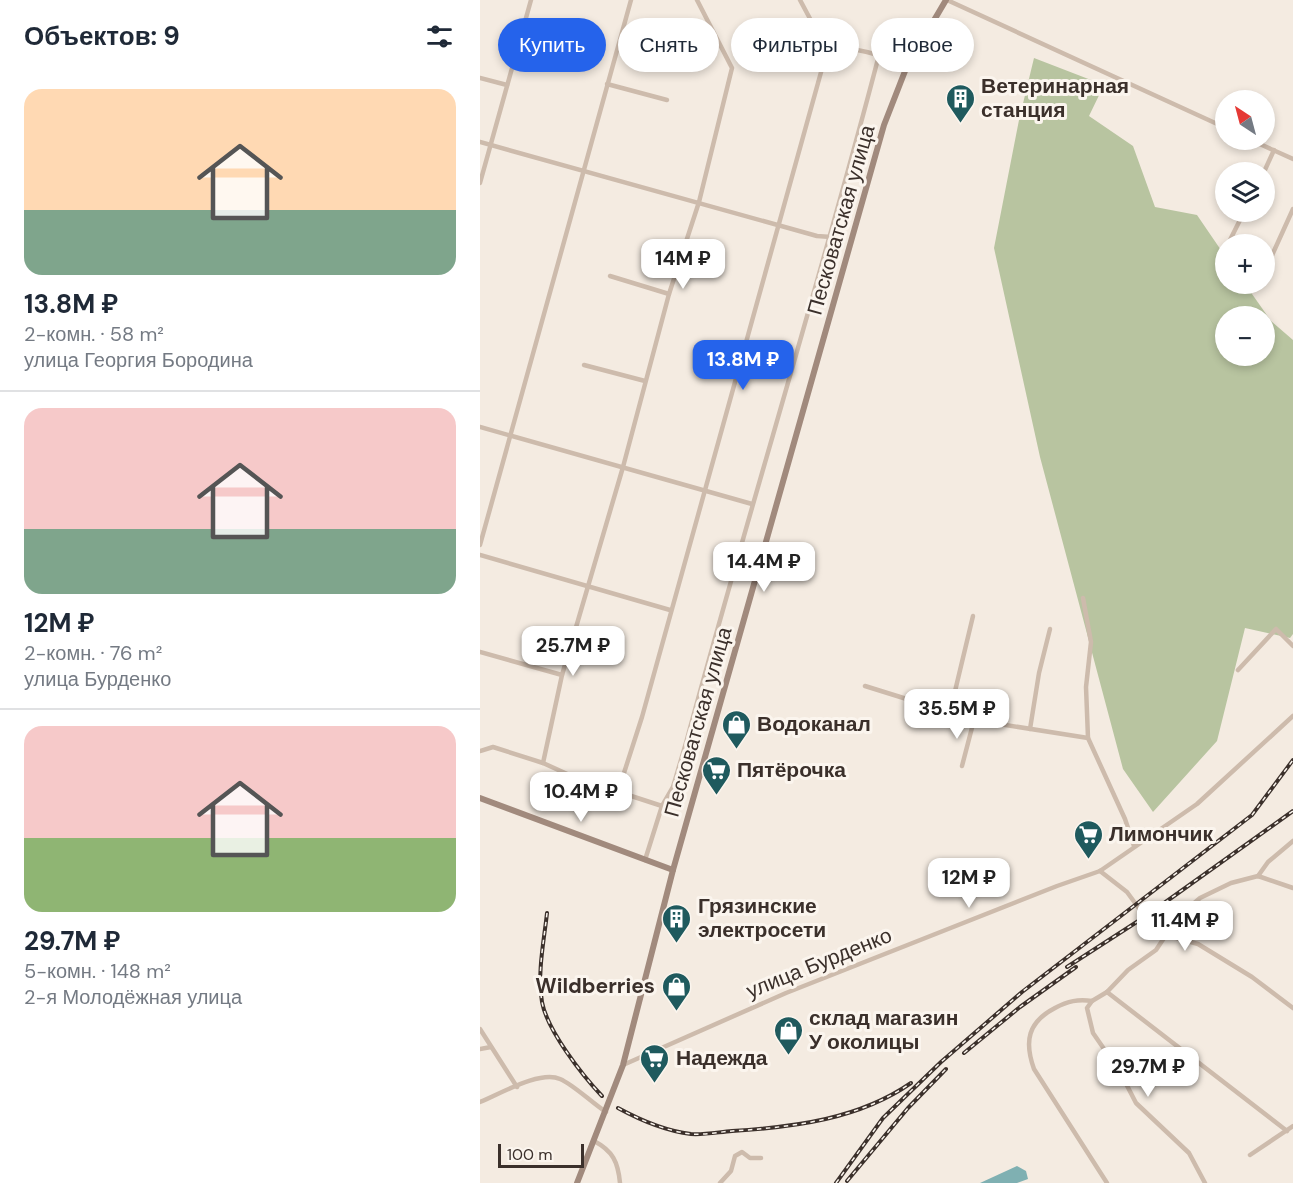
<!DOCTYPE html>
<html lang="ru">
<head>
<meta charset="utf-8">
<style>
	:root { --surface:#fff; --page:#f6f6f7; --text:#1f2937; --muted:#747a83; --line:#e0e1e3; --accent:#2563eb }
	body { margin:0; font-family:"DM Sans",sans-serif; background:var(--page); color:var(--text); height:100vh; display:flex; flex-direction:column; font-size:22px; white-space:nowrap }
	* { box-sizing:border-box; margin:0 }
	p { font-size:20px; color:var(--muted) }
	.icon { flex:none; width:33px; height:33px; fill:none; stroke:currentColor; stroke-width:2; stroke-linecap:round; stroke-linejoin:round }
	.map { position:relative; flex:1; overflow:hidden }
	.side { display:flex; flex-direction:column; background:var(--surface); width:480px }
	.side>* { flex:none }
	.guide { position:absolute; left:18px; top:18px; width:570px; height:54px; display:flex; gap:12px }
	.needle { width:39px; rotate:324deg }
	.controls { position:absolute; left:735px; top:90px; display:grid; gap:12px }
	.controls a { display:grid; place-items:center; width:60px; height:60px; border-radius:50%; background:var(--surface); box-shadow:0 3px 9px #0003; font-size:30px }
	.scale { position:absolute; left:18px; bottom:15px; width:86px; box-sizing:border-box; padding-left:6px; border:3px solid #3b302b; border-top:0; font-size:16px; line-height:21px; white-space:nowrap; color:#3b302b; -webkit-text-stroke:4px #fbf5ee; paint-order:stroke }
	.price { position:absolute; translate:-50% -51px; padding:0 14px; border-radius:12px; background:#fff; color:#222; font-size:20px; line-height:39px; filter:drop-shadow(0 2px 3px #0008) }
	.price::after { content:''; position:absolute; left:50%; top:36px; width:18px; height:14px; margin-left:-9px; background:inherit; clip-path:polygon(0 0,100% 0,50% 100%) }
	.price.selected { background:var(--accent); color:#fff }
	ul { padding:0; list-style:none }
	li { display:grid; align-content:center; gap:12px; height:318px; padding:0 24px }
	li+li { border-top:2px solid var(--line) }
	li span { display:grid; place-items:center; height:186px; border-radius:18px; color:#555 }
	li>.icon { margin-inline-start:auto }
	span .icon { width:108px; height:108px; fill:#fffc; stroke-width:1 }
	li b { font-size:26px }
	h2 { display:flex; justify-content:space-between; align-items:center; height:72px; padding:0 24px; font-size:26px }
	.pill { padding:0 21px; border-radius:27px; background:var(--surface); box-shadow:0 3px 9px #0003; font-size:21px; line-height:54px }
	.pill.selected { background:var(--accent); color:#fff }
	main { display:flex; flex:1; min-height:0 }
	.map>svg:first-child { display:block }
	.green { fill:#b8c4a0; fill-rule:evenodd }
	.water { fill:#7fb0b2 }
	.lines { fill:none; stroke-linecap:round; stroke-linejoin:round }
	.street { stroke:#cdbbac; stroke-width:4.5 }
	.secondary { stroke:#a18a7d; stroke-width:6 }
	.rail-casing { stroke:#3b302b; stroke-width:4 }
	.rail { stroke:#fbf5ee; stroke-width:1.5; stroke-dasharray:4.5; stroke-linecap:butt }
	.labels { text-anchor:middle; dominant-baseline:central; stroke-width:6; stroke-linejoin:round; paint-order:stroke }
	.poi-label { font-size:21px; font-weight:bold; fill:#3b302b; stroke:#fbf5ee; text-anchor:start }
	.street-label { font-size:21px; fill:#3b302b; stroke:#fbf5ee }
</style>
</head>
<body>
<main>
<section class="side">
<h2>Объектов: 9<svg class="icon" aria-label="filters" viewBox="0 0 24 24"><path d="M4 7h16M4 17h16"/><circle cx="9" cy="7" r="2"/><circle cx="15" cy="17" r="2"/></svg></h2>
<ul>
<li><span style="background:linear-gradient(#ffd9b3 65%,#7fa58c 0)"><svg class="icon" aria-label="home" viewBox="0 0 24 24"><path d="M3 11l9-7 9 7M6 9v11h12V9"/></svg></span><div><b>13.8M ₽</b><p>2-комн. · 58 m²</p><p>улица Георгия Бородина</p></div></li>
<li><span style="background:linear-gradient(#f6c9c9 65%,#7fa58c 0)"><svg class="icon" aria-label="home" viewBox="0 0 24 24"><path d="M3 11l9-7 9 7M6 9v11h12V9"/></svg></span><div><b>12M ₽</b><p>2-комн. · 76 m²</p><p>улица Бурденко</p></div></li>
<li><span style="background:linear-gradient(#f6c9c9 60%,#8fb573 0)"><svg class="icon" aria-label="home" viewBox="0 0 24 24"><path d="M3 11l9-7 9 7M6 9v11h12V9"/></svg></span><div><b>29.7M ₽</b><p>5-комн. · 148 m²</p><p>2-я Молодёжная улица</p></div></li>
</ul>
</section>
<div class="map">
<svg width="813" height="1183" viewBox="0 0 813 1183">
	<rect width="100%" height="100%" fill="#f4ebe1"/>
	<path class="green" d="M554,58L624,85L609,116L653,146L675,207L717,215L745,256L746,284H765L791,321L813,340V634L810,638L765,628L737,741L673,812L643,769L560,457L514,248L539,120ZM746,316H784V356H746Z"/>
	<polygon class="water" points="537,1166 546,1171 548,1179 537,1183 500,1183"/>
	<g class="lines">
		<g class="street">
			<polyline points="467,0 746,128"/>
			<path d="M348,47C376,47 402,55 427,66"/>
			<polyline points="0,78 27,85"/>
			<polyline points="127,84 187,100"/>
			<polyline points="771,140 813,159"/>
			<polyline points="0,142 337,236 351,237"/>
			<polyline points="784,172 794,150"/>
			<polyline points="0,183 51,0"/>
			<polyline points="758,244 750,240 764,212"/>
			<polyline points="784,260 789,262 813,209"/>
			<polyline points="130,276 189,294"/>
			<polyline points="104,365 165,381"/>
			<polyline points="0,427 272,504"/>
			<polyline points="0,545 151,0"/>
			<polyline points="0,555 190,610"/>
			<polyline points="603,598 611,642 606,687 608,738 645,819 654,846"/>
			<polyline points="0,652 82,675"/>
			<polyline points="758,670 796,629 813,646"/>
			<polyline points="385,686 494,720 608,738"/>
			<polyline points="470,712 493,616"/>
			<polyline points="550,729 559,673 570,629"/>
			<polyline points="0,751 13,747 63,763 96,778 182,806"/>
			<polyline points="63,763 82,675 143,467 189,294 219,202 252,68 217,0"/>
			<polyline points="482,766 494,720"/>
			<polyline points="142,793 143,776 162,717 348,47 335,28 320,0"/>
			<path d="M165,860L182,806L193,787L206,743C268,513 339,286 399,55"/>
			<polyline points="620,871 647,892 674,929 686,935 718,944 772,977 813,1008"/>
			<polyline points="778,876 788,862 813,841"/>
			<polyline points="778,876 813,888"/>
			<polyline points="627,992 807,1131"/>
			<path d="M612,1001C598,999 588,1001 575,1008C548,1022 544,1041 554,1069L627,1183"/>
			<polyline points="0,1029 37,1087"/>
			<polyline points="0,1049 11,1047"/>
			<polyline points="143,1065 306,993 577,886 620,871 717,804 813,716"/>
			<path d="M0,1102C20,1094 60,1070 80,1079C94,1085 112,1103 126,1112"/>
			<path d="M114,1141C133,1151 138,1162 140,1183"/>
			<polyline points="770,1155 813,1126"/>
			<polyline points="240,1183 251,1171 255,1156 262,1152 270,1158 281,1158"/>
			<polyline points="725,1183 709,1153 656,1103 640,1072 613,1033 607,1008 612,1001 627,992 648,970 676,950 686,935 696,927 704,912 720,898 751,883 778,876"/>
		</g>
		<g class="secondary">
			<polyline points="0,798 193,870"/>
			<polyline points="97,1183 143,1065 193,870 404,125 427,66 466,0"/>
		</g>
		<defs>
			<g id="rail">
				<path d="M67,913C64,941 57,973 62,1002C67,1030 102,1075 122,1096"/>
				<polyline points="587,967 666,916 813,811"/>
				<polyline points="484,1053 540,1007 596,967"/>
				<path d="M138,1108C160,1120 186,1131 211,1134C224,1135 239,1132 252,1131C315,1127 379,1119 431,1083"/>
				<polyline points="367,1181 428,1108 466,1069"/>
				<polyline points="356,1183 403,1118 461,1062 542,992 772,815 813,760"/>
			</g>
		</defs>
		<use href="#rail" class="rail-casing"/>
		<use href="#rail" class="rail"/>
	</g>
	<defs>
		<symbol id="building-pin" viewBox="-11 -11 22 30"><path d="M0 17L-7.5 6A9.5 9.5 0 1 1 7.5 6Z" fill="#1f5a5e" stroke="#fbf5ee"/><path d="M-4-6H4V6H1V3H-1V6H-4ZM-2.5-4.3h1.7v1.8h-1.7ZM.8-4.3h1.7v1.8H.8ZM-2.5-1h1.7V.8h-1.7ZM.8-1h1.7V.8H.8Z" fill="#fff"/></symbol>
		<symbol id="shop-pin" viewBox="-11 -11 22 30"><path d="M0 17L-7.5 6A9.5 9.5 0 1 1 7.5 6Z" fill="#1f5a5e" stroke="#fbf5ee"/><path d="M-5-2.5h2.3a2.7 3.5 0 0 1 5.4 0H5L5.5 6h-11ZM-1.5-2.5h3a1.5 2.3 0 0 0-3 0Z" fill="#fff"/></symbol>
		<symbol id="supermarket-pin" viewBox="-11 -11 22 30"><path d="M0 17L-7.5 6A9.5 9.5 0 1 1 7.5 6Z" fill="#1f5a5e" stroke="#fbf5ee"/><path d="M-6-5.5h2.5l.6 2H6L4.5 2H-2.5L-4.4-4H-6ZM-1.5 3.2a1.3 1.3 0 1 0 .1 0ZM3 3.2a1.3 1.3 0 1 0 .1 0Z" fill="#fff"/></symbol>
	</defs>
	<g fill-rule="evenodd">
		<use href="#building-pin" x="464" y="82" width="33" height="45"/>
		<use href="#shop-pin" x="240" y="708" width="33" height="45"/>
		<use href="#supermarket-pin" x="220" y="754" width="33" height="45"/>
		<use href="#supermarket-pin" x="592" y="818" width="33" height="45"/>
		<use href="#building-pin" x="180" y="902" width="33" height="45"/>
		<use href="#shop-pin" x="180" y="970" width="33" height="45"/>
		<use href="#shop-pin" x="292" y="1014" width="33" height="45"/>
		<use href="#supermarket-pin" x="158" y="1042" width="33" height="45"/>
	</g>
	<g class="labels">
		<g class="poi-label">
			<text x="501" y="86">Ветеринарная<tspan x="501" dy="24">станция</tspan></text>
			<text x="277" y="724">Водоканал</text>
			<text x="257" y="770">Пятёрочка</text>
			<text x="629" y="834">Лимончик</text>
			<text x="218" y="906">Грязинские<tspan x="218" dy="24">электросети</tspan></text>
			<text x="175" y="986" text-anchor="end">Wildberries</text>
			<text x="329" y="1018">склад магазин<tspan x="329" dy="24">У околицы</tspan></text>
			<text x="196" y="1058">Надежда</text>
		</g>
		<g class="street-label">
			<text transform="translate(361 220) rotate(-74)">Песковатская улица</text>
			<text transform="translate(218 722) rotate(-74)">Песковатская улица</text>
			<text transform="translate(339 963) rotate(-22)">улица Бурденко</text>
		</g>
	</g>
</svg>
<div class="controls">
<a><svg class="needle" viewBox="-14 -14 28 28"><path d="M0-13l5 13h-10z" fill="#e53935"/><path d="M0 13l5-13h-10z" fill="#747a83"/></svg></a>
<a><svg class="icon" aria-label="layers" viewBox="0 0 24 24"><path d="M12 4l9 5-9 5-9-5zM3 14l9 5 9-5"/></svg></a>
<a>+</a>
<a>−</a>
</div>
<div class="scale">100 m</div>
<b class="price" style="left:203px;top:290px">14M ₽</b>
<b class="price selected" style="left:263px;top:391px">13.8M ₽</b>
<b class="price" style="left:284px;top:593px">14.4M ₽</b>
<b class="price" style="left:93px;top:677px">25.7M ₽</b>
<b class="price" style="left:477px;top:740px">35.5M ₽</b>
<b class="price" style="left:101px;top:823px">10.4M ₽</b>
<b class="price" style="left:489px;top:909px">12M ₽</b>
<b class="price" style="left:705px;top:952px">11.4M ₽</b>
<b class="price" style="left:668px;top:1098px">29.7M ₽</b>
<div class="guide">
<a class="pill selected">Купить</a>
<a class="pill">Снять</a>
<a class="pill">Фильтры</a>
<a class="pill">Новое</a>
</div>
</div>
</main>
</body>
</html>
